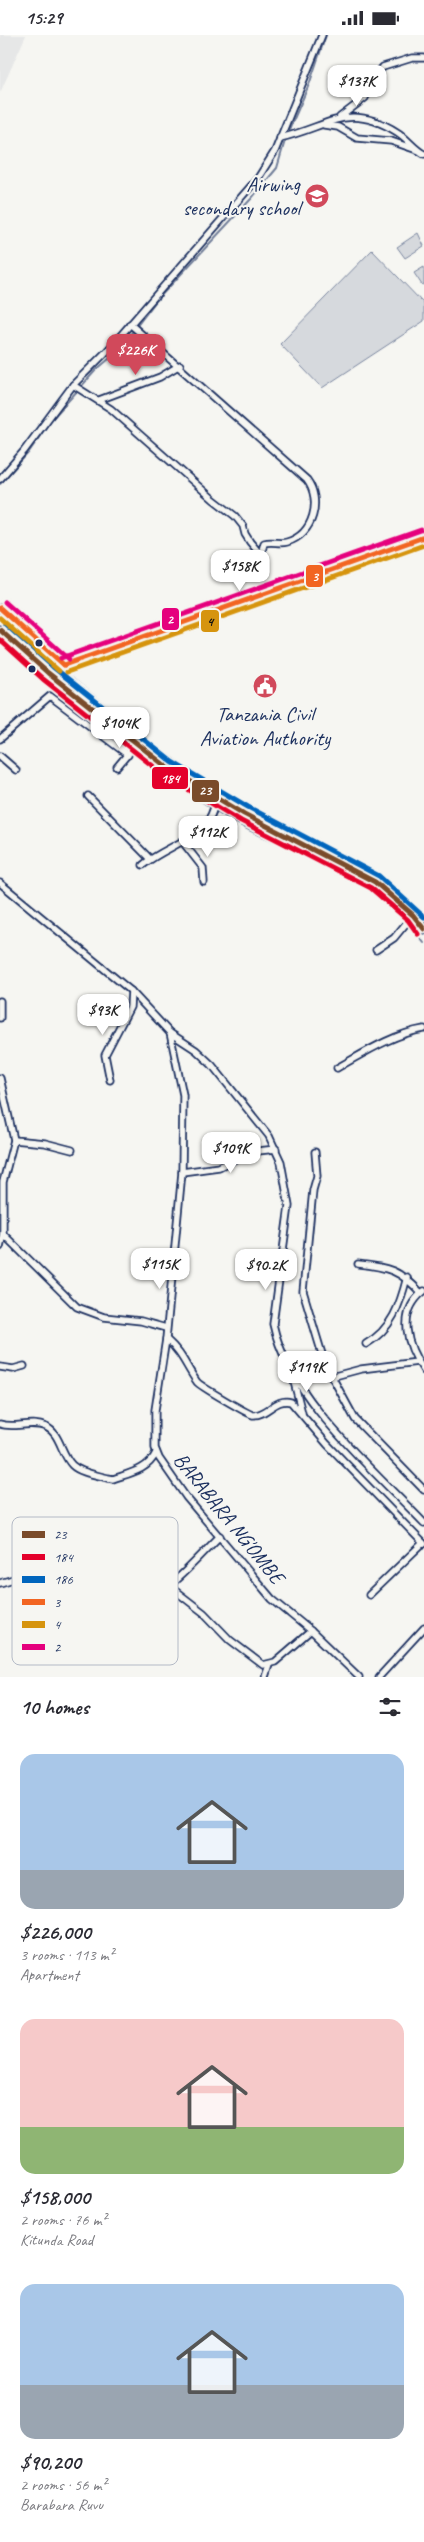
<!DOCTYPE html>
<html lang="en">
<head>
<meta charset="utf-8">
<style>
	:root { --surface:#fff; --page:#f2f2f3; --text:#2b2b33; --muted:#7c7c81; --accent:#d1495b }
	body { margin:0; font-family:Caveat,sans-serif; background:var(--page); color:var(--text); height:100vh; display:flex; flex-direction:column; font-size:19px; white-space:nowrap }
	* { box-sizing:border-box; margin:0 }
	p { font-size:16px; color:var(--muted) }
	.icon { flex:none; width:28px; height:28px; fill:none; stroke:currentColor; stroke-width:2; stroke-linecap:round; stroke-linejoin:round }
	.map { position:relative; height:1642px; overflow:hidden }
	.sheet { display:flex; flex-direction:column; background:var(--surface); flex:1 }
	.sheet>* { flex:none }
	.price { position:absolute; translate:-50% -42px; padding:0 11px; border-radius:10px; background:#fff; color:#222; font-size:16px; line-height:32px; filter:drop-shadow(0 1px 2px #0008) }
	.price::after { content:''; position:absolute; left:50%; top:30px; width:15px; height:11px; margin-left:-8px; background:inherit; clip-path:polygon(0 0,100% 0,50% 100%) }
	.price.active { background:var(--accent); color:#fff }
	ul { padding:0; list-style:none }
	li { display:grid; align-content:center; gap:10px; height:265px; padding:0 20px }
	li span { display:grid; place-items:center; height:155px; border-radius:15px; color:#555 }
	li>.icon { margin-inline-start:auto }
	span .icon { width:90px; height:90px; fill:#fffc; stroke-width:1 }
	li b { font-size:21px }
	h2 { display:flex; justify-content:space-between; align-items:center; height:60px; padding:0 20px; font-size:21px }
	.status { display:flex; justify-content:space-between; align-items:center; height:35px; padding:0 25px; background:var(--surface); direction:ltr }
	.status svg { height:14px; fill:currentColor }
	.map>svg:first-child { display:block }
	.built { fill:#e6e7e7 }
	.green { fill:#d6d9dd; stroke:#78849e }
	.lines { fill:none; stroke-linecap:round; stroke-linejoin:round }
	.stream { stroke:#717e99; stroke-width:2 }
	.minor-casing { stroke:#1b2f5e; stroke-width:9 }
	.major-casing { stroke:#1b2f5e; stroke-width:11 }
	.minor { stroke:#f6f6f2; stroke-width:5.5 }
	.major { stroke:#f6f6f2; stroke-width:7 }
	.bus-1-casing { stroke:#f6f6f2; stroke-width:9 }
	.bus-2-casing { stroke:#f6f6f2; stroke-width:9 }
	.bus-3-casing { stroke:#f6f6f2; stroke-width:9 }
	.bus-4-casing { stroke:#f6f6f2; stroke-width:9 }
	.bus-5-casing { stroke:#f6f6f2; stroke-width:9 }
	.bus-6-casing { stroke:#f6f6f2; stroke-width:9 }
	.bus-1 { stroke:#7a4b2a; stroke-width:5 }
	.bus-2 { stroke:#e4002b; stroke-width:5 }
	.bus-3 { stroke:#0065bd; stroke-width:5 }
	.bus-4 { stroke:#f26522; stroke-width:5 }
	.bus-5 { stroke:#d6940e; stroke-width:5 }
	.bus-6 { stroke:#e5007d; stroke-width:5 }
	.bus-dot { fill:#1b2f5e; stroke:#f6f6f2; stroke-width:2 }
	.labels { text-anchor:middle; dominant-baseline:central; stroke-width:4; stroke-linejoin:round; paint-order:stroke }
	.poi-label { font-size:21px; fill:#1b2f5e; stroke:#f6f6f2; text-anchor:end }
	.street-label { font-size:21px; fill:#1b2f5e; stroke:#f6f6f2 }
	.key { fill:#f6f6f2; stroke:#b4bac6; stroke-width:1 }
	.key-label { font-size:14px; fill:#1b2f5e }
	.line-badge { stroke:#f6f6f2; stroke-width:2 }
	.badge-label { font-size:14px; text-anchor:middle; font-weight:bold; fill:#fff }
	.pale-badge-label { font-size:14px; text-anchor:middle; font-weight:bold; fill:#111 }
</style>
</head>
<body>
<div class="status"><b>15:29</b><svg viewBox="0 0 49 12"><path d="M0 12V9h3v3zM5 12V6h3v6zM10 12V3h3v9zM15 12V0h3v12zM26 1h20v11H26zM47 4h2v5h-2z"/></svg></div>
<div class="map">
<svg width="424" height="1642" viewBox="0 0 424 1642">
	<rect width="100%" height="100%" fill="#f6f6f2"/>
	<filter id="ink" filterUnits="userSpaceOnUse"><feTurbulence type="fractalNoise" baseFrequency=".02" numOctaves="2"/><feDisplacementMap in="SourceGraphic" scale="10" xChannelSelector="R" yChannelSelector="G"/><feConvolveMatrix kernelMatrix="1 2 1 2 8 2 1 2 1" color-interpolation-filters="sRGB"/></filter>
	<g filter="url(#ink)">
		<polygon class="built" points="0,0 26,0 0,58"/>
		<g class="green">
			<polygon points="418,198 424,211 405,223 397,212"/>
			<polygon points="372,215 424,269 424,286 322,353 280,309"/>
			<polygon points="424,232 424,249 422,250 414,238"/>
		</g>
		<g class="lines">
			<g class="stream">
				<polyline points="0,449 29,417 51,385 96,335 116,318 156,266 251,164 277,133 286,102 310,47 326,0"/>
				<polyline points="0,584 57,631"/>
				<polyline points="0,607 130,713"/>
				<polyline points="61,634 164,717 208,749 366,832 424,887"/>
				<path d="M133,716C170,744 208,774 249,795C301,820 368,840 406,885"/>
				<polyline points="409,888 424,908"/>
			</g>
			<defs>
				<g id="minor">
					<polyline points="340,82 365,63 375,41 383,32 412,23 424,23"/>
					<polyline points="324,90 338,92 357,103 391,106 417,115"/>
					<path d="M280,103C329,92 347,66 397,97C407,103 414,114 424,119"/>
					<path d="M73,350L111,374L213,464L235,481L243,491L245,499L250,507L261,520L264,508C272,506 280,509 287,507C314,499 322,465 307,445L130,289"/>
					<polyline points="99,365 160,342 180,330"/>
					<polyline points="0,444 24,416 73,350 108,315 258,143 275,116 322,0"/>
					<polyline points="0,573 64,630"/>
					<polyline points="48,638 76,624 424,502"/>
					<polyline points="0,704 50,661 128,720"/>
					<polyline points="0,721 16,735"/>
					<polyline points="117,732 137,708"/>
					<polyline points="88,761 150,824"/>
					<polyline points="182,806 203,833 204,847"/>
					<path d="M143,830C169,808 212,803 216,763"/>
					<polyline points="0,848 131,956 170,998 183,1060 182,1137 166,1304 155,1375 155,1413 159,1423 186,1462 272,1564 311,1596 359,1642"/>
					<polyline points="376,915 394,903 413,880"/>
					<polyline points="0,966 0,983"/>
					<path d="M170,998L196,1015L212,1030L269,1101L281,1127L289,1171L273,1289C289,1364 372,1433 424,1488"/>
					<path d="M337,1033C364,1018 393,999 424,994"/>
					<polyline points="0,1043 14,1105 3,1147 3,1199 77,1272 104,1282 141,1286 166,1293"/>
					<polyline points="110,1045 105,1020 130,972 131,956"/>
					<polyline points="14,1105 45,1108 72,1115"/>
					<polyline points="315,1117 317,1141 313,1155 303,1256 325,1329 355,1384 424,1455"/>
					<polyline points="182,1137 219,1132 249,1117 276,1114"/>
					<polyline points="0,1212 3,1199"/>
					<path d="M358,1229C388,1232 400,1235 421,1258"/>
					<path d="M424,1256C396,1278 407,1311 424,1336"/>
					<path d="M166,1304C183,1319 185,1330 197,1347C200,1351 248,1379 253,1380C267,1381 276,1362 291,1367L327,1409L424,1509"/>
					<path d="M366,1309C392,1294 400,1270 407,1242"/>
					<polyline points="0,1332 13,1334 24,1331"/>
					<polyline points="331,1342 361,1334 418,1327"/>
					<polyline points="293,1343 302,1378"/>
					<path d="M0,1389C15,1394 31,1385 46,1392C60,1398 61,1419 72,1430C80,1438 97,1440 108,1443L113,1444C130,1438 148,1435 156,1418"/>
					<path d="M0,1548L20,1542H34L128,1569C161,1569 196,1524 220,1501"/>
					<polyline points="169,1551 204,1578 230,1605 263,1630 275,1627 311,1596"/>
					<polyline points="369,1560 423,1508"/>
					<polyline points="78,1603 96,1608 106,1606 138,1569"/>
					<polyline points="265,1642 269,1630"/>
					<polyline points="379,1642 424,1593"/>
				</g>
				<polyline id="major" points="0,595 48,638 168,733 244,779 375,847 413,880 424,894"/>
			</defs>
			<use href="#minor" class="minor-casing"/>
			<use href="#major" class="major-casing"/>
			<use href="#minor" class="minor"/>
			<use href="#major" class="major"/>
			<defs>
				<polyline id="bus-1" points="0,595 48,638 168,733 244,779 375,847 413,880 424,894"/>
				<polyline id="bus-2" points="0,605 43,644 163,739 241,786 371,853 408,885 418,899"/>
				<polyline id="bus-3" points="5,589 53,632 172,727 248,772 379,841 424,882"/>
				<g id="bus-4">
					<polyline points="0,573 64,630"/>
					<polyline points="64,630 424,502"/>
				</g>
				<g id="bus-5">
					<polyline points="0,583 59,636"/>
					<polyline points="67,637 424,510"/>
				</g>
				<g id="bus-6">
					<polyline points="5,567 69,624"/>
					<polyline points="61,623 421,495"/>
				</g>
			</defs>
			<use href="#bus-1" class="bus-1-casing"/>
			<use href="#bus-2" class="bus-2-casing"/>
			<use href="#bus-3" class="bus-3-casing"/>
			<use href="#bus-4" class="bus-4-casing"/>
			<use href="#bus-5" class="bus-5-casing"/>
			<use href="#bus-6" class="bus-6-casing"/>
			<use href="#bus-1" class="bus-1"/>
			<use href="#bus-2" class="bus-2"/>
			<use href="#bus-3" class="bus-3"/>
			<use href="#bus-4" class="bus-4"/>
			<use href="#bus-5" class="bus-5"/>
			<use href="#bus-6" class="bus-6"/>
		</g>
	</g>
	<defs>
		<symbol id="school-disc" viewBox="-11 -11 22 22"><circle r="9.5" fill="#d1495b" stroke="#f6f6f2"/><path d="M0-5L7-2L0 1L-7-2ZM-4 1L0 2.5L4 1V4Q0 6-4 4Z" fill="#fff"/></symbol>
		<symbol id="civic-disc" viewBox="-11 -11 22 22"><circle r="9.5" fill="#d1495b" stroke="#f6f6f2"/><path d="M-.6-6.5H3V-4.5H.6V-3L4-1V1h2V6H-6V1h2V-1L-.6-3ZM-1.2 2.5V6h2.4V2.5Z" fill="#fff"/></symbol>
	</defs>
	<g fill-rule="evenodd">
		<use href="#school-disc" x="303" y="147" width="28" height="28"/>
		<use href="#civic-disc" x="251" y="637" width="28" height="28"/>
	</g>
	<g class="bus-dot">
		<circle cx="39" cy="608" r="4.5"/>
		<circle cx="32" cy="634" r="4.5"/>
	</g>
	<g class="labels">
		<g class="poi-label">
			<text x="300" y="149">Airwing<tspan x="300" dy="24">secondary school</tspan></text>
			<text x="265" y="679" text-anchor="middle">Tanzania Civil<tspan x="265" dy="24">Aviation Authority</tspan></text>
		</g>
		<g class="street-label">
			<text transform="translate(229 1483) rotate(51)">BARABARA NG'OMBE</text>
		</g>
	</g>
	<rect x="12" y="1482" width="166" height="148" rx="8" class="key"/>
	<rect x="22" y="1496" width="23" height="7" fill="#7a4b2a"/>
	<rect x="22" y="1519" width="23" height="6" fill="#e4002b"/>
	<rect x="22" y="1541" width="23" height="7" fill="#0065bd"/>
	<rect x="22" y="1564" width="23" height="6" fill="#f26522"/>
	<rect x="22" y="1586" width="23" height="7" fill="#d6940e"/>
	<rect x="22" y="1609" width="23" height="6" fill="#e5007d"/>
	<g class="key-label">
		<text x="54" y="1504">23</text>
		<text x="54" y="1527">184</text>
		<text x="54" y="1549">186</text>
		<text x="54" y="1572">3</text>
		<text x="54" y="1594">4</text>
		<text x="54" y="1617">2</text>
	</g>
	<g class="line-badge">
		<rect x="305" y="529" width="19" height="24" rx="5" fill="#f26522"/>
		<rect x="161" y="572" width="19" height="24" rx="5" fill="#e5007d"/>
		<rect x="200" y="574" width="20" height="24" rx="5" fill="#d6940e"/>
		<rect x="151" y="731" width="38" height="24" rx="5" fill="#e4002b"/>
		<rect x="191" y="744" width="29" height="24" rx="5" fill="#7a4b2a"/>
	</g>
	<g class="badge-label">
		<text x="315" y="546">3</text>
		<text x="170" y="589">2</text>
		<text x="170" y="748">184</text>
		<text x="205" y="760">23</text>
	</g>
	<g class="pale-badge-label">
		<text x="210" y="591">4</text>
	</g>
</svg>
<b class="price" style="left:357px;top:72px">$137K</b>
<b class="price active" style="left:136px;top:341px">$226K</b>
<b class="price" style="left:240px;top:557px">$158K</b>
<b class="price" style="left:120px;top:714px">$104K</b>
<b class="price" style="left:208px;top:823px">$112K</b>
<b class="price" style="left:103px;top:1001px">$93K</b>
<b class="price" style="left:231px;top:1139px">$109K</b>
<b class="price" style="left:160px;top:1255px">$115K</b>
<b class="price" style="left:266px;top:1256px">$90.2K</b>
<b class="price" style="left:307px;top:1358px">$119K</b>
</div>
<section class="sheet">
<h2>10 homes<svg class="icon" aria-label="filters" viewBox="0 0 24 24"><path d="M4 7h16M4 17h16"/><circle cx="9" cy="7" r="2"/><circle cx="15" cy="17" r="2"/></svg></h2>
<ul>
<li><span style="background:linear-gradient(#a9c7e8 75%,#9aa5b1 0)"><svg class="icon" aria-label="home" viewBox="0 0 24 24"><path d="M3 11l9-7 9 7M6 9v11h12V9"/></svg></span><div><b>$226,000</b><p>3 rooms · 113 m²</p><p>Apartment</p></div></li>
<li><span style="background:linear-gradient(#f6c9c9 70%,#8fb573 0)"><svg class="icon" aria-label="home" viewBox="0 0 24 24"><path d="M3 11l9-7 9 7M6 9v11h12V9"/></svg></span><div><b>$158,000</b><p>2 rooms · 76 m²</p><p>Kitunda Road</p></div></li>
<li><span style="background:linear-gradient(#a9c7e8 65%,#9aa5b1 0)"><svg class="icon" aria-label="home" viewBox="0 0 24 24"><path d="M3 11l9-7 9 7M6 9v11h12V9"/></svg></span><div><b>$90,200</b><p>2 rooms · 56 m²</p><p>Barabara Ruvu</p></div></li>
</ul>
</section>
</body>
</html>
